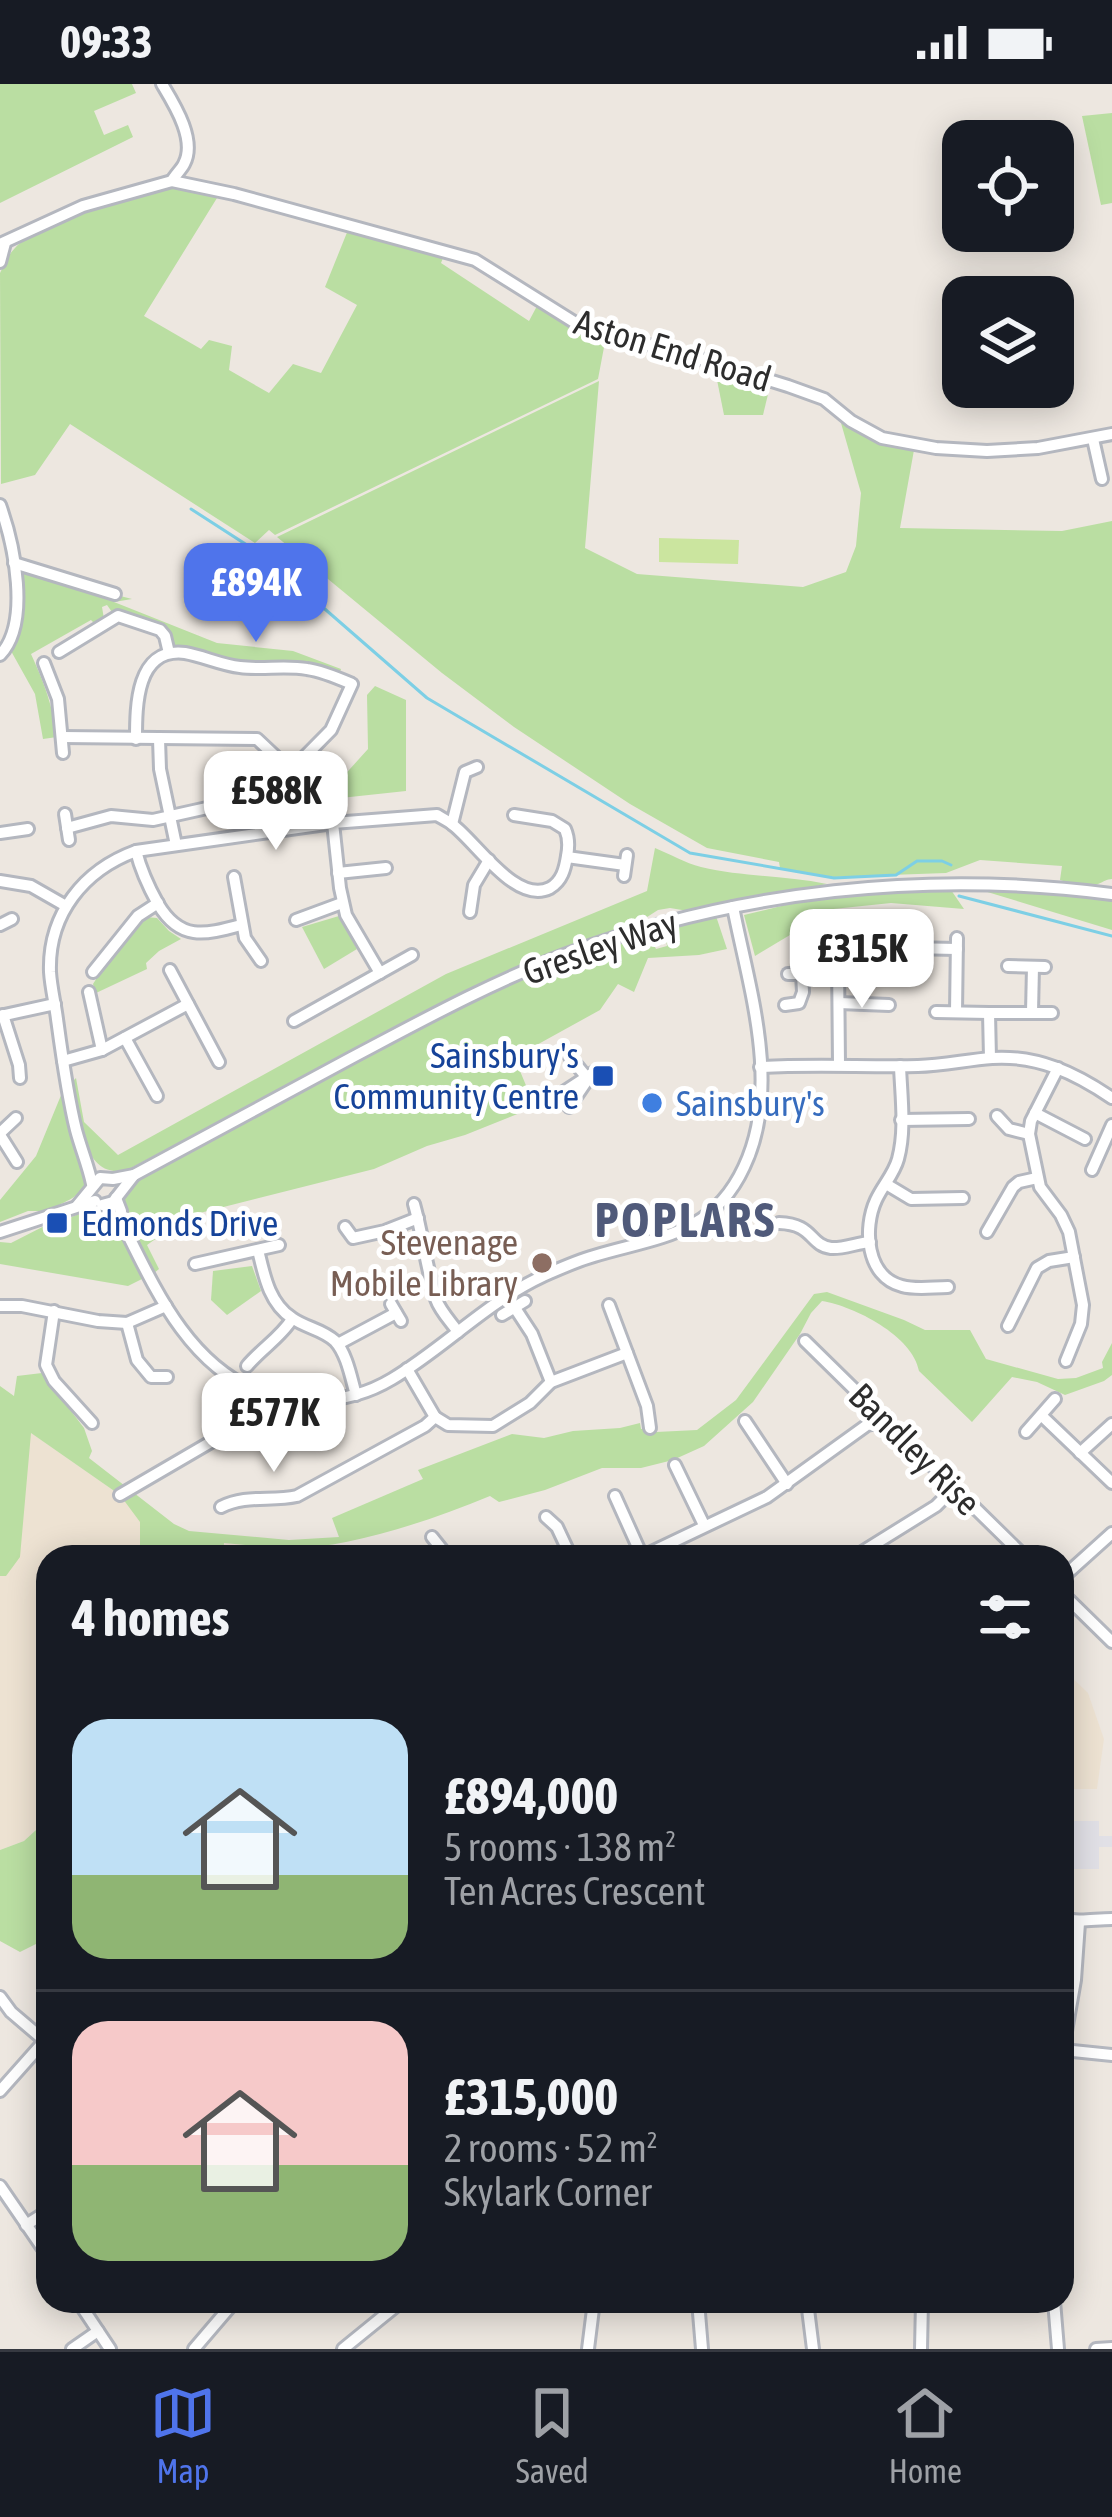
<!DOCTYPE html>
<html lang="en">
<head>
<meta charset="utf-8">
<style>
	:root { --surface:#171b24; --page:#242831; --text:#f1f3f6; --muted:#9ea1a6; --line:#363941; --accent:#4f74eb }
	body { margin:0; font-family:"Asap Condensed",sans-serif; background:var(--page); color:var(--text); height:100vh; display:flex; flex-direction:column; font-size:45px; white-space:nowrap }
	* { box-sizing:border-box; margin:0 }
	p { font-size:39px; color:var(--muted) }
	.icon { flex:none; width:66px; height:66px; fill:none; stroke:currentColor; stroke-width:2; stroke-linecap:round; stroke-linejoin:round }
	.map { position:relative; flex:1; overflow:hidden }
	.details { position:absolute; left:36px; top:1461px; width:1038px; height:768px; display:flex; flex-direction:column; background:var(--surface); border-radius:36px; box-shadow:0 6px 30px #0003 }
	.details>* { flex:none }
	.tools { position:absolute; left:942px; top:36px; display:grid; gap:24px }
	.tools a { display:grid; place-items:center; width:132px; height:132px; border-radius:24px; background:var(--surface); box-shadow:0 6px 30px #0003; font-size:60px }
	.price { position:absolute; translate:-50% -102px; padding:0 27px; border-radius:24px; background:#fff; color:#222; font-size:39px; line-height:78px; filter:drop-shadow(0 3px 6px #0008) }
	.price::after { content:''; position:absolute; left:50%; top:72px; width:36px; height:27px; margin-left:-18px; background:inherit; clip-path:polygon(0 0,100% 0,50% 100%) }
	.price.selected { background:var(--accent); color:#fff }
	ul { padding:0; list-style:none }
	li { display:flex; align-items:center; gap:36px; height:300px; padding:0 36px }
	li+li { border-top:3px solid var(--line) }
	li span { display:grid; place-items:center; flex:none; width:336px; height:240px; border-radius:36px; color:#555 }
	li>.icon { margin-inline-start:auto }
	span .icon { width:144px; height:144px; fill:#fffc; stroke-width:1 }
	li b { font-size:51px }
	h2 { display:flex; justify-content:space-between; align-items:center; height:144px; padding:0 36px; font-size:51px }
	.status { display:flex; justify-content:space-between; align-items:center; height:84px; padding:0 60px; background:var(--surface); direction:ltr }
	.status svg { height:33px; fill:currentColor }
	.menu { display:flex; justify-content:space-around; align-items:center; height:168px; border-top:3px solid var(--line); background:var(--surface); font-size:33px; color:var(--muted) }
	.menu a { display:grid; justify-items:center; gap:6px }
	.menu .selected { color:var(--accent) }
	.map>svg:first-child { display:block }
	.industrial { fill:#e1e0e6 }
	.education { fill:#ede2d2 }
	.green { fill:#badea2 }
	.pitch { fill:#cbe59f }
	.lines { fill:none; stroke-linecap:round; stroke-linejoin:round }
	.stream { stroke:#7dcfe5; stroke-width:3 }
	.minor-casing { stroke:#b4b7bf; stroke-width:16 }
	.minor { stroke:#fff; stroke-width:10 }
	.transit-dot { fill:#1a4fb4; stroke:#fff; stroke-width:4.5 }
	.shop-dot { fill:#3f7fe0; stroke:#fff; stroke-width:4.5 }
	.education-dot { fill:#8d6e63; stroke:#fff; stroke-width:4.5 }
	.labels { text-anchor:middle; dominant-baseline:central; stroke-width:10; stroke-linejoin:round; paint-order:stroke }
	.street-label { font-size:36px; fill:#2d2d2d; stroke:#fff }
	.transit-label { font-size:36px; fill:#164399; stroke:#fff; text-anchor:end }
	.shop-label { font-size:36px; fill:#366cbe; stroke:#fff; text-anchor:start }
	.education-label { font-size:36px; fill:#785e54; stroke:#fff; text-anchor:end }
	.district-label { font-size:48px; font-weight:bold; letter-spacing:3px; fill:#505a7a; stroke:#fff }
</style>
</head>
<body>
<div class="status"><b>09:33</b><svg viewBox="0 0 49 12"><path d="M0 12V9h3v3zM5 12V6h3v6zM10 12V3h3v9zM15 12V0h3v12zM26 1h20v11H26zM47 4h2v5h-2z"/></svg></div>
<div class="map">
<svg width="1112" height="2265" viewBox="0 0 1112 2265">
	<rect width="100%" height="100%" fill="#ede7e0"/>
	<polygon class="industrial" points="1071,1737 1099,1737 1099,1752 1112,1752 1112,1763 1099,1763 1099,1785 1071,1785"/>
	<g class="education">
		<polygon points="0,1327 120,1411 175,1454 258,1462 262,1473 48,1473 48,1735 24,1757 0,1766"/>
		<polygon points="1062,1584 1088,1609 1104,1655 1097,1705 1062,1705"/>
	</g>
	<g class="green">
		<polygon points="0,0 132,0 136,9 94,27 104,51 128,41 133,53 0,119"/>
		<polygon points="1112,29 1112,119 1101,121 1082,32"/>
		<path d="M177,102L217,114L144,232L201,265L209,256L232,262L229,286L269,309L293,280L321,289L357,221L325,203L348,146L443,174L441,179L529,237L537,222L574,245L605,258L598,295L275,451L269,446L255,459L70,340L35,391L1,400L0,189C4,181 8,171 15,164C40,138 141,107 177,102Z"/>
		<polygon points="715,286 770,302 763,331 724,331"/>
		<path d="M599,297L585,464L637,490L803,503L846,488L856,462L861,409L841,339L881,358L914,366L900,444L1062,447L1112,437V795C1107,795 1103,798 1098,800C1086,805 1072,800 1060,796L1062,782L980,776L946,789L834,793L780,784L779,778L707,764L630,720L514,643L442,589L277,453Z"/>
		<path d="M22,487L132,515L114,518L217,559L293,567L341,585L339,591L283,580L280,577H265L261,580L216,575L213,571L198,566C192,570 179,567 173,563L168,549L125,529L112,528L107,521L102,523L104,535L96,541L91,536L31,570C44,598 53,623 57,653L43,655L35,610L11,567C23,545 19,516 19,491Z"/>
		<polygon points="375,602 406,616 406,707 322,716 368,665 367,611"/>
		<path d="M655,764C670,770 685,779 701,783C742,793 785,791 827,800L688,827L670,824L658,826L630,844L544,872L472,904L129,1085C82,1100 78,1029 72,998L76,994L84,1038L118,1071L446,890L647,807Z"/>
		<polygon points="951,806 964,825 891,819 814,827 815,836 755,872 744,831 810,815 886,807"/>
		<polygon points="984,807 1048,809 1112,817 1112,846"/>
		<polygon points="339,832 357,865 324,885 302,843"/>
		<path d="M716,832L727,865L699,871L648,874L634,908L618,900L600,926L533,963L520,987L535,1023L465,1051L427,1062L374,1085L188,1132L147,1161L159,1185L154,1189C144,1170 115,1127 126,1107C129,1102 136,1097 140,1093C276,1020 410,938 553,881C585,869 617,853 651,855L656,865L667,862L665,849L687,839Z"/>
		<polygon points="146,833 157,834 169,847 181,855 159,867 146,879 147,885 96,909 93,900 114,867"/>
		<path d="M64,1004L86,1094C84,1112 68,1116 53,1124V1127H28L0,1138V1116L36,1072Z"/>
		<polygon points="90,1125 100,1126 109,1133 146,1193 128,1202 0,1180 0,1158 11,1159 58,1135 60,1138"/>
		<polygon points="252,1182 261,1207 227,1231 211,1216 213,1187"/>
		<path d="M827,1208L904,1236L925,1246H970L986,1275L1058,1295L1076,1294L1103,1284L1102,1278L1112,1259V1291L1104,1297L1065,1311L1037,1298L1012,1293L972,1338L919,1287C913,1252 854,1222 822,1217L811,1229L800,1250L753,1318L704,1362L673,1376L641,1384H602L545,1406L499,1418L490,1412C445,1431 394,1448 346,1458C306,1467 264,1463 224,1459L223,1473H140V1438L120,1411L31,1349L20,1473L6,1492H0V1302L14,1312L17,1292L42,1289L84,1344L92,1367L89,1374L174,1440L189,1447L289,1456L339,1453L332,1434L423,1395L418,1386L512,1350L544,1354L573,1347L620,1344L640,1339L641,1345L652,1344L656,1348L697,1346L736,1316L814,1210Z"/>
		<polygon points="48,1735 48,1854 20,1868 0,1857 0,1766 24,1757"/>
	</g>
	<polygon class="pitch" points="659,454 739,456 738,480 659,478"/>
	<g class="lines">
		<g class="stream">
			<polyline points="191,425 264,472 427,614 690,769 834,794 896,791 917,777 942,777 951,781"/>
			<polyline points="959,812 1112,852"/>
		</g>
		<defs>
			<g id="minor">
				<path d="M162,0C174,20 197,56 184,80C181,86 175,91 172,97"/>
				<polyline points="172,97 234,110 475,176 582,243 616,255 665,264 788,302 824,315 851,337 882,354 936,364 987,367 1038,364 1112,350"/>
				<polyline points="0,160 83,122 172,97"/>
				<polyline points="0,178 5,159"/>
				<polyline points="1093,355 1102,395"/>
				<path d="M0,421C14,460 31,539 0,571"/>
				<polyline points="14,479 115,510"/>
				<polyline points="59,568 118,532 160,546 165,552 169,569"/>
				<polyline points="44,579 58,615 63,669"/>
				<polyline points="62,653 257,655 291,687"/>
				<path d="M136,655C136,622 136,563 185,569C203,572 221,581 240,583C262,586 285,581 307,585C322,587 338,594 352,600L331,646L264,714L261,726L263,748"/>
				<polyline points="159,655 160,685 176,761"/>
				<polyline points="65,730 69,756"/>
				<polyline points="333,739 340,804 346,831 380,889"/>
				<polyline points="452,740 465,688 477,683"/>
				<polyline points="67,744 111,732 153,736 207,724"/>
				<polyline points="0,749 28,745"/>
				<path d="M136,767C141,787 148,802 158,820C180,857 204,851 241,841"/>
				<polyline points="567,773 625,781"/>
				<polyline points="338,789 386,784"/>
				<polyline points="624,792 627,771"/>
				<polyline points="234,793 245,854 261,877"/>
				<polyline points="0,797 31,802 66,822"/>
				<polyline points="470,828 474,801 489,776"/>
				<polyline points="296,836 342,819"/>
				<polyline points="0,841 12,835"/>
				<polyline points="908,864 957,865"/>
				<polyline points="838,874 839,980"/>
				<polyline points="1008,882 1045,883"/>
				<polyline points="170,886 219,978"/>
				<polyline points="93,888 138,832 158,819"/>
				<polyline points="788,890 838,890"/>
				<polyline points="89,908 102,966"/>
				<polyline points="839,919 889,921"/>
				<polyline points="785,921 799,919 803,908 802,890"/>
				<polyline points="936,928 989,929"/>
				<polyline points="956,928 957,854"/>
				<polyline points="1032,928 1033,883"/>
				<polyline points="3,931 19,981 20,994"/>
				<polyline points="0,932 55,920"/>
				<polyline points="294,937 412,871"/>
				<polyline points="125,954 157,1012"/>
				<polyline points="990,974 989,929 1052,929"/>
				<polyline points="63,977 102,966 188,920"/>
				<path d="M900,982C901,1011 906,1046 898,1075C894,1090 883,1101 876,1116C863,1144 866,1193 902,1202C916,1206 933,1203 948,1203"/>
				<path d="M760,983C813,980 865,983 918,982C943,981 967,976 992,974C1038,971 1075,989 1112,1014"/>
				<polyline points="1058,984 1031,1037 1029,1050 1040,1103 1061,1131 1069,1148 1083,1221 1081,1240 1066,1277"/>
				<polyline points="550,1017 596,987"/>
				<polyline points="569,1023 588,995 570,973"/>
				<polyline points="1035,1029 1085,1055"/>
				<polyline points="997,1032 1009,1045 1029,1050"/>
				<polyline points="901,1036 969,1035"/>
				<polyline points="0,1049 16,1034"/>
				<polyline points="0,1051 17,1078"/>
				<polyline points="1092,1086 1112,1041"/>
				<path d="M92,1100C88,1081 81,1065 76,1046C67,1010 62,972 57,935C55,919 51,904 50,888C48,830 84,786 136,767L333,739L437,731C440,733 450,738 453,741C477,759 516,821 550,804C562,797 565,785 567,772C569,762 569,754 565,745L552,737L514,731"/>
				<polyline points="886,1100 911,1115 963,1114"/>
				<path d="M116,1114L121,1127L120,1135C153,1200 186,1280 259,1308C270,1312 284,1313 295,1314C329,1319 362,1313 392,1295C444,1264 487,1218 543,1192C559,1185 576,1177 594,1172C657,1153 712,1152 744,1083C782,1003 749,904 733,823"/>
				<path d="M414,1120C423,1152 426,1183 436,1215C440,1227 451,1238 458,1248"/>
				<polyline points="102,1121 113,1118 134,1091"/>
				<path d="M77,1122L100,1094L113,1095L134,1091C206,1052 279,1013 351,974C421,937 490,899 564,871C739,806 927,786 1112,810"/>
				<path d="M779,1139C814,1140 809,1161 831,1164C843,1165 857,1159 870,1158"/>
				<polyline points="345,1143 353,1154 385,1147 418,1134"/>
				<polyline points="0,1148 95,1117"/>
				<polyline points="987,1148 1013,1103 1019,1098 1037,1094"/>
				<path d="M258,1166C264,1191 269,1219 292,1234C306,1244 322,1245 335,1257C347,1270 351,1294 356,1311"/>
				<polyline points="195,1180 279,1161"/>
				<polyline points="391,1220 401,1237"/>
				<polyline points="609,1221 647,1322 650,1344"/>
				<polyline points="0,1222 22,1222 98,1237 127,1239 166,1222"/>
				<polyline points="515,1224 532,1250 551,1298"/>
				<polyline points="54,1227 46,1281 54,1297 92,1339"/>
				<polyline points="502,1231 525,1217"/>
				<polyline points="127,1239 137,1276 151,1293 167,1293"/>
				<polyline points="1008,1242 1037,1184 1049,1177 1074,1173"/>
				<polyline points="805,1257 1025,1473"/>
				<polyline points="338,1260 396,1229"/>
				<path d="M247,1282C261,1265 281,1253 292,1235"/>
				<polyline points="1042,1332 1112,1399"/>
				<polyline points="435,1333 448,1341 493,1342 530,1319 551,1298 627,1269"/>
				<polyline points="745,1337 787,1400"/>
				<polyline points="1026,1348 1055,1315"/>
				<polyline points="1080,1369 1112,1340"/>
				<polyline points="675,1381 704,1441"/>
				<polyline points="120,1411 240,1341 253,1332 262,1310"/>
				<polyline points="615,1412 642,1472"/>
				<path d="M221,1423C247,1410 271,1418 297,1412L425,1342L435,1333L407,1285"/>
				<polyline points="546,1433 557,1443 571,1473"/>
				<polyline points="432,1453 448,1473"/>
				<polyline points="641,1473 767,1413 867,1341 888,1337"/>
				<polyline points="854,1473 936,1422 954,1404"/>
				<polyline points="1062,1494 1112,1449"/>
				<polyline points="1062,1509 1112,1558"/>
				<path d="M1062,1834C1080,1839 1093,1835 1112,1835"/>
				<polyline points="0,1913 11,1928 45,1957"/>
				<polyline points="1063,1966 1112,1971"/>
				<polyline points="1062,1970 1075,1896 1079,1839"/>
				<polyline points="0,2007 48,1953"/>
				<polyline points="0,2102 48,2172"/>
				<polyline points="26,2141 48,2127"/>
				<polyline points="78,2217 110,2265"/>
				<polyline points="698,2217 702,2265"/>
				<polyline points="807,2217 813,2265"/>
				<polyline points="1010,2217 1054,2218"/>
				<polyline points="1054,2217 1058,2265"/>
				<polyline points="72,2265 98,2247"/>
				<polyline points="194,2265 235,2217"/>
				<polyline points="343,2265 402,2217"/>
				<polyline points="588,2265 594,2217"/>
				<polyline points="921,2265 922,2217"/>
				<polyline points="1096,2265 1112,2264"/>
			</g>
		</defs>
		<use href="#minor" class="minor-casing"/>
		<use href="#minor" class="minor"/>
	</g>
	<g class="transit-dot">
		<rect x="591" y="980" width="24" height="24" rx="6"/>
		<rect x="45" y="1127" width="24" height="24" rx="6"/>
	</g>
	<circle class="shop-dot" cx="652" cy="1019" r="12"/>
	<circle class="education-dot" cx="542" cy="1179" r="12"/>
	<g class="labels">
		<g class="street-label">
			<text transform="translate(673 266) rotate(17)">Aston End Road</text>
			<text transform="translate(600 863) rotate(-19)">Gresley Way</text>
			<text transform="translate(915 1365) rotate(45)">Bandley Rise</text>
		</g>
		<g class="transit-label">
			<text x="579" y="971">Sainsbury's<tspan x="579" dy="41">Community Centre</tspan></text>
			<text x="81" y="1139" text-anchor="start">Edmonds Drive</text>
		</g>
		<g class="shop-label">
			<text x="676" y="1019">Sainsbury's</text>
		</g>
		<g class="education-label">
			<text x="518" y="1158">Stevenage<tspan x="518" dy="41">Mobile Library</tspan></text>
		</g>
		<g class="district-label">
			<text x="686" y="1135">POPLARS</text>
		</g>
	</g>
</svg>
<div class="tools">
<a><svg class="icon" aria-label="locate" viewBox="0 0 24 24"><circle cx="12" cy="12" r="6"/><path d="M12 2v4M12 18v4M2 12h4M18 12h4"/></svg></a>
<a><svg class="icon" aria-label="layers" viewBox="0 0 24 24"><path d="M12 4l9 5-9 5-9-5zM3 14l9 5 9-5"/></svg></a>
</div>
<b class="price selected" style="left:256px;top:561px">£894K</b>
<b class="price" style="left:276px;top:769px">£588K</b>
<b class="price" style="left:862px;top:927px">£315K</b>
<b class="price" style="left:274px;top:1391px">£577K</b>
<section class="details">
<h2>4 homes<svg class="icon" aria-label="filters" viewBox="0 0 24 24"><path d="M4 7h16M4 17h16"/><circle cx="9" cy="7" r="2"/><circle cx="15" cy="17" r="2"/></svg></h2>
<ul>
<li><span style="background:linear-gradient(#bfe0f5 65%,#8fb573 0)"><svg class="icon" aria-label="home" viewBox="0 0 24 24"><path d="M3 11l9-7 9 7M6 9v11h12V9"/></svg></span><div><b>£894,000</b><p>5 rooms · 138 m²</p><p>Ten Acres Crescent</p></div></li>
<li><span style="background:linear-gradient(#f6c9c9 60%,#8fb573 0)"><svg class="icon" aria-label="home" viewBox="0 0 24 24"><path d="M3 11l9-7 9 7M6 9v11h12V9"/></svg></span><div><b>£315,000</b><p>2 rooms · 52 m²</p><p>Skylark Corner</p></div></li>
</ul>
</section>
</div>
<nav class="menu">
<a class="selected"><svg class="icon" aria-label="map" viewBox="0 0 24 24"><path d="M3 6l6-2 6 2 6-2v14l-6 2-6-2-6 2zM9 4v14M15 6v14"/></svg>Map</a>
<a><svg class="icon" aria-label="saved" viewBox="0 0 24 24"><path d="M7 4h10v16l-5-4-5 4z"/></svg>Saved</a>
<a><svg class="icon" aria-label="home" viewBox="0 0 24 24"><path d="M3 11l9-7 9 7M6 9v11h12V9"/></svg>Home</a>
</nav>
</body>
</html>
